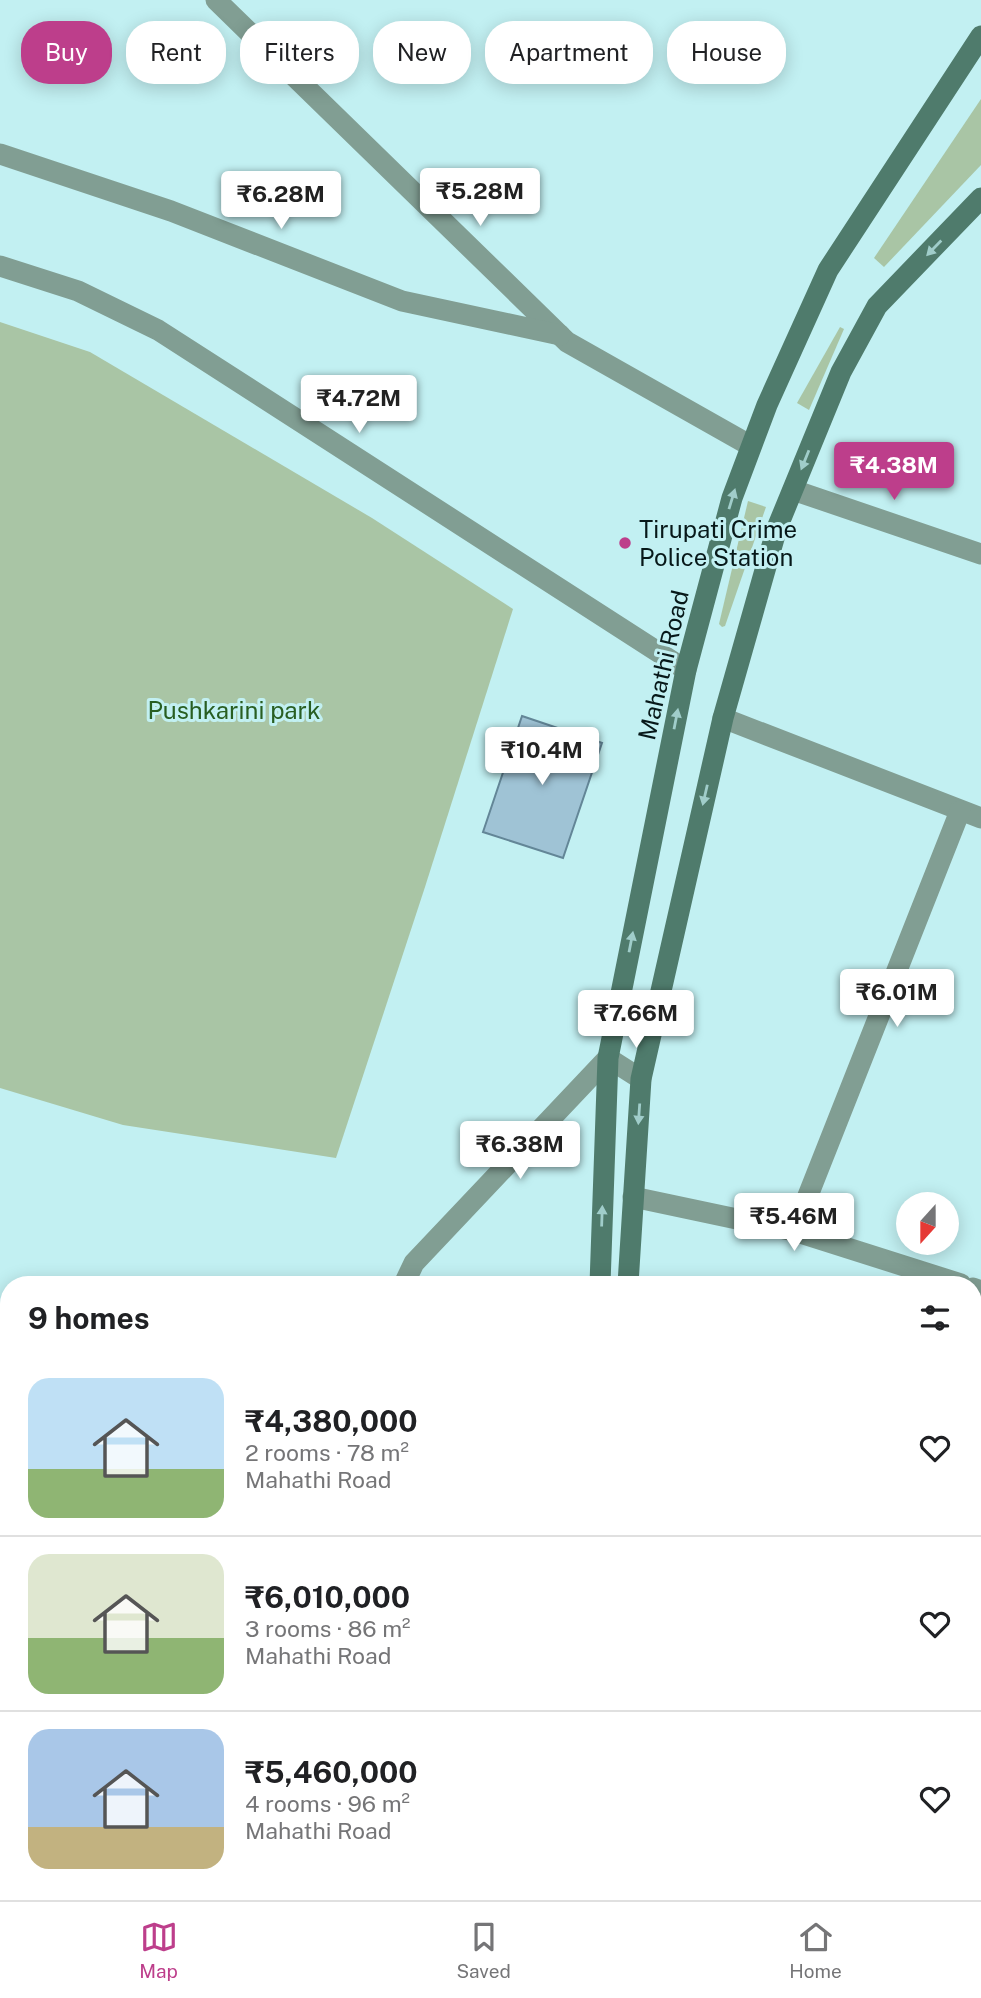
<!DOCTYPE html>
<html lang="en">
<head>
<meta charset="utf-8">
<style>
	:root { --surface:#fff; --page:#f6f6f6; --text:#202124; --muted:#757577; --line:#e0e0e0; --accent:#bd3e8b }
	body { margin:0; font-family:"Public Sans",sans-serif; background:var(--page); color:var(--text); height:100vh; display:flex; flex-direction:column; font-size:26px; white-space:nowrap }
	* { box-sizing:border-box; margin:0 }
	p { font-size:23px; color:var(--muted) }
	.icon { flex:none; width:38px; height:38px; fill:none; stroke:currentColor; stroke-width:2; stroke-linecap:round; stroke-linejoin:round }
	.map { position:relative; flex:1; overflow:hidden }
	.sheet { position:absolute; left:0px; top:1276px; width:982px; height:625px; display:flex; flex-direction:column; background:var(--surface); border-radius:28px 28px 0 0; box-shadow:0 4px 18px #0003 }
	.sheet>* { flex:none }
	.hud { position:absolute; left:21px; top:21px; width:940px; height:63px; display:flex; gap:14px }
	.needle { width:46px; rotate:201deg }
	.controls { position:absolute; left:896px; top:1192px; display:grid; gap:14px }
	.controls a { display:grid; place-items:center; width:63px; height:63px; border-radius:50%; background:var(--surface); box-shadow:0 4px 18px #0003; font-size:35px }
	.price { position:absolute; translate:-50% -60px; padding:0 16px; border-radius:7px; background:#fff; color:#222; font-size:23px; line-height:46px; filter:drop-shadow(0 2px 4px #0008) }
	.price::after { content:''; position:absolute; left:50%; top:42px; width:21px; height:16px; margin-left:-10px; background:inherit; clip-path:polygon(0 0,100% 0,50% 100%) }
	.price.current { background:var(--accent); color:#fff }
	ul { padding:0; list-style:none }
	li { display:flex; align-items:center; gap:21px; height:175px; padding:0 28px }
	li+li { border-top:2px solid var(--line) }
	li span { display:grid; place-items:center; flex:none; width:196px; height:140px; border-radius:21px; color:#555 }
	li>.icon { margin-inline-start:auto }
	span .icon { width:84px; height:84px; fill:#fffc; stroke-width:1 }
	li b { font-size:30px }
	h2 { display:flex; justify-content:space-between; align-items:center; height:84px; padding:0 28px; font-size:30px }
	.chip { padding:0 24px; border-radius:28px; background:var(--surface); box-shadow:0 4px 18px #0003; font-size:24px; line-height:63px }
	.chip.current { background:var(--accent); color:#fff }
	.tab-bar { display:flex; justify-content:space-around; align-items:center; height:98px; border-top:2px solid var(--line); background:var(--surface); font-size:19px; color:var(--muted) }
	.tab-bar a { display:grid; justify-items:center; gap:4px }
	.tab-bar .current { color:var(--accent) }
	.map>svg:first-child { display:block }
	.green { fill:#a9c5a5 }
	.building { fill:#9fc3d5; stroke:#638697; stroke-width:2 }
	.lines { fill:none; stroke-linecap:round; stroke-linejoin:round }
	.street { stroke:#819e93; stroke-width:21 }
	.secondary { stroke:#4f7b6c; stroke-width:21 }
	.oneway { fill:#a0cdca }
	.poi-dot { fill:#bd3e8b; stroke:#c2f0f2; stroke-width:2.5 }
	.labels { text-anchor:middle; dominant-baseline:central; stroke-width:6; stroke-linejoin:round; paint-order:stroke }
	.poi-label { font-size:24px; fill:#071819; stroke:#c2f0f2; text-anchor:start }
	.street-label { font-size:24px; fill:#071819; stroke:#c2f0f2 }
	.park-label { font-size:24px; fill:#285e22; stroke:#c2f0f2 }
</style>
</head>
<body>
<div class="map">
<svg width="981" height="1900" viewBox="0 0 981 1900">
	<rect width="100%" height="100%" fill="#c2f0f2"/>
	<g class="green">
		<polygon points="981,99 981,165 884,267 874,258"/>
		<polygon points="0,322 90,352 372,518 513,609 425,887 336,1158 123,1125 0,1088"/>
		<polygon points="840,327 844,329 809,410 797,403"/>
		<polygon points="748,501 766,507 725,626 722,627 719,624"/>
	</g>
	<polygon class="building" points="522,716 602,743 563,858 483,832"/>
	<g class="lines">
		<g class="street">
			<polyline points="216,0 567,342 751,446"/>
			<polyline points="0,154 171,211 402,301 560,335"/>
			<polyline points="0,266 78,291 158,330 686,670"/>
			<polyline points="793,490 981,554"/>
			<polyline points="723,718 981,818"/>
			<polyline points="633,1197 794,1231 961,1284"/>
			<polyline points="794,1231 960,811"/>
			<polyline points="404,1284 414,1263 608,1058 641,1079"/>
			<polyline points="973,1288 981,1291"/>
			<polyline points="0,1333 9,1335"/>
			<polyline points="973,1536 981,1530"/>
			<polyline points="0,1679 9,1683"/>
			<polyline points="973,1707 981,1703"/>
			<polyline points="973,1821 981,1817"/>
			<polyline points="622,1892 656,1900"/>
			<polyline points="859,1892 868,1900"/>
			<polyline points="115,1900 118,1892"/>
			<polyline points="356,1900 359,1892"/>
			<polyline points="677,1900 745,1892"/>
		</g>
		<g class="secondary">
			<polyline points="600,1284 608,1058 686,670 732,498 767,405 828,270 981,36"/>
			<polyline points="628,1284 641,1079 723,718 777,528 841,372 877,306 981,198"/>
			<polyline points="661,1892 662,1900"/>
			<polyline points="697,1892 699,1900"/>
		</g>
	</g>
	<defs><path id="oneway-solid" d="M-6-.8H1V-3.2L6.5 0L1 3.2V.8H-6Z" transform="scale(1.75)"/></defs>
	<g class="oneway">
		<use href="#oneway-solid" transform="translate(934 248) rotate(134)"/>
		<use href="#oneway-solid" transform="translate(805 460) rotate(112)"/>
		<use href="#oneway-solid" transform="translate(732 499) rotate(-73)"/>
		<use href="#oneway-solid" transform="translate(676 719) rotate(-79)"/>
		<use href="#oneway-solid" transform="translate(705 795) rotate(103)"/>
		<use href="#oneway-solid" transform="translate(631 942) rotate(-79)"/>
		<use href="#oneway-solid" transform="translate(639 1114) rotate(94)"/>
		<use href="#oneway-solid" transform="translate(602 1216) rotate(-88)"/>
	</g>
	<circle class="poi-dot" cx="625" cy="543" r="7"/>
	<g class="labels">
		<g class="poi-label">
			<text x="639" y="529">Tirupati Crime<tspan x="639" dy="28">Police Station</tspan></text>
		</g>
		<g class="street-label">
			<text transform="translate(663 665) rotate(-77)">Mahathi Road</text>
		</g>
		<g class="park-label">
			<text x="234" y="710">Pushkarini park</text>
		</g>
	</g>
</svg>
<div class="controls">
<a><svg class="needle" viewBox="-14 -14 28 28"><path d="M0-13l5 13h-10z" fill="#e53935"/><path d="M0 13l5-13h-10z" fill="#757577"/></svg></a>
</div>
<b class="price" style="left:480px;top:228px">₹5.28M</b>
<b class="price" style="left:281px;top:231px">₹6.28M</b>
<b class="price" style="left:359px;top:435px">₹4.72M</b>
<b class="price current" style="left:894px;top:502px">₹4.38M</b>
<b class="price" style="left:542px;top:787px">₹10.4M</b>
<b class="price" style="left:897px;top:1029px">₹6.01M</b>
<b class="price" style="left:636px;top:1050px">₹7.66M</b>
<b class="price" style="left:520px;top:1181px">₹6.38M</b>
<b class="price" style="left:794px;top:1253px">₹5.46M</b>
<div class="hud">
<a class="chip current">Buy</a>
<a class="chip">Rent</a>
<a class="chip">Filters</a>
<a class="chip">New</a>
<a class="chip">Apartment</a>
<a class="chip">House</a>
</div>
<section class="sheet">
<h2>9 homes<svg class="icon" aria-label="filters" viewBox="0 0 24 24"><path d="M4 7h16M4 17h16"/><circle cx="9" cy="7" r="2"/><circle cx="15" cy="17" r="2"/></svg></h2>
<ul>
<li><span style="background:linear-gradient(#bfe0f5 65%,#8fb573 0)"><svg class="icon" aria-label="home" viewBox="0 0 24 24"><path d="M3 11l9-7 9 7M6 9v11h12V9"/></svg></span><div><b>₹4,380,000</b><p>2 rooms · 78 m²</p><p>Mahathi Road</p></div><svg class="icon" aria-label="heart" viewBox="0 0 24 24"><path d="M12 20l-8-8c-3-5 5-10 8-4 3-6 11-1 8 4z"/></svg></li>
<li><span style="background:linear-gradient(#dfe7d0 60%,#8fb573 0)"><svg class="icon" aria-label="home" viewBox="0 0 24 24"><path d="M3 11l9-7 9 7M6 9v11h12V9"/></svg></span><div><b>₹6,010,000</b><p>3 rooms · 86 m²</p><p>Mahathi Road</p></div><svg class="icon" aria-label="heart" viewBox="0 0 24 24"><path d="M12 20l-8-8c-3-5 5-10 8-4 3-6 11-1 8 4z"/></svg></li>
<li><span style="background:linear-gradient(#a9c7e8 70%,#c2b280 0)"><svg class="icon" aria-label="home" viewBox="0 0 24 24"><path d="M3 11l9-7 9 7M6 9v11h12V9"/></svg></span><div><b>₹5,460,000</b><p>4 rooms · 96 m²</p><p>Mahathi Road</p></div><svg class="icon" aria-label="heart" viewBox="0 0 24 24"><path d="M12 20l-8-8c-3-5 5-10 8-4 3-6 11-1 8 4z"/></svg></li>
</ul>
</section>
</div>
<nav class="tab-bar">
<a class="current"><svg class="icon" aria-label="map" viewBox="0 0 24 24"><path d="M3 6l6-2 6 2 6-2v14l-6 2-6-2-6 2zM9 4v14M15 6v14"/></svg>Map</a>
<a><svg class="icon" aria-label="saved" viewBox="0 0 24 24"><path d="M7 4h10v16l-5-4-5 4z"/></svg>Saved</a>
<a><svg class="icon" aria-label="home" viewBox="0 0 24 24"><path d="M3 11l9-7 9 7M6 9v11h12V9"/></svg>Home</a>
</nav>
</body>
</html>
